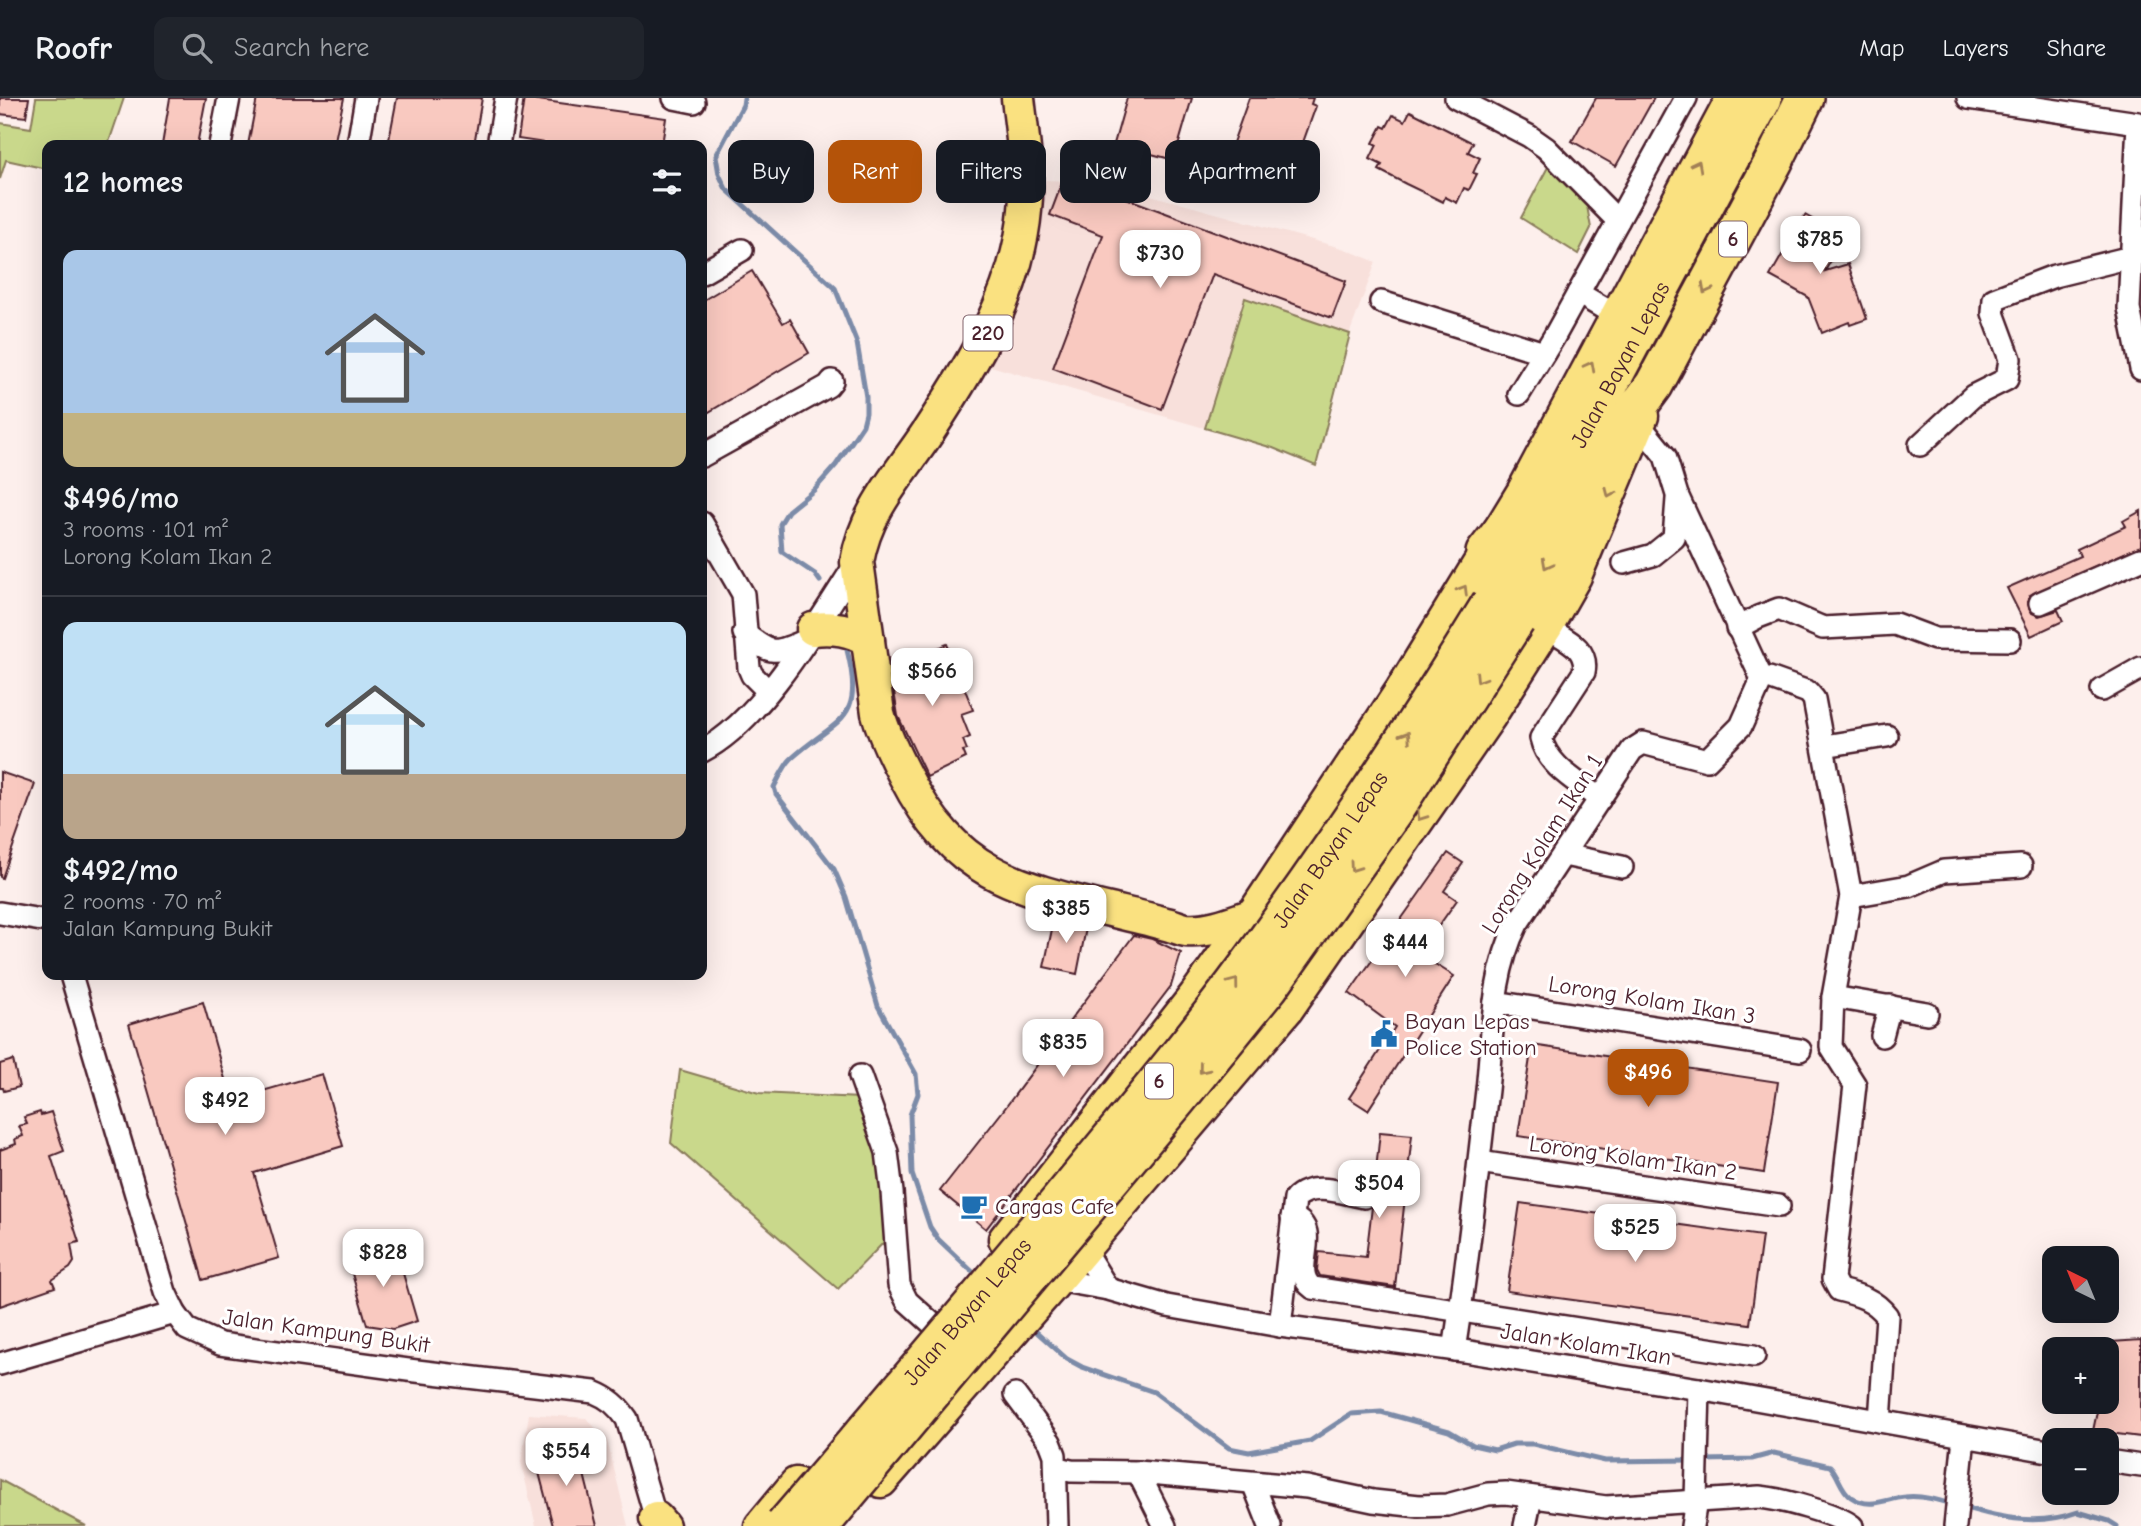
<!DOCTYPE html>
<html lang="en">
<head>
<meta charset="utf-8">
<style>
	:root { --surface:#171b24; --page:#20242c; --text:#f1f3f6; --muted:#9ea1a6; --line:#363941; --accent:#b45309 }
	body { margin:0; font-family:"Comic Neue",sans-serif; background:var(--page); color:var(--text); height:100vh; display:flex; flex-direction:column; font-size:26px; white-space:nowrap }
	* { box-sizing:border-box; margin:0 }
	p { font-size:23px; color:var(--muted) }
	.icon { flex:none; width:38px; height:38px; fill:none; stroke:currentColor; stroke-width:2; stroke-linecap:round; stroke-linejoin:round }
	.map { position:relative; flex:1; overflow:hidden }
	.details { position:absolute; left:42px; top:42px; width:665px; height:840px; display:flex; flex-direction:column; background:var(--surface); border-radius:14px; box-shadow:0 7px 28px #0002 }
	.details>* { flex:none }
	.top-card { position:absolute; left:728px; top:42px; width:665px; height:63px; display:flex; gap:14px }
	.needle { width:46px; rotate:317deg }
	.controls { position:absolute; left:2042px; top:1148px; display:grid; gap:14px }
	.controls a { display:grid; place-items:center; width:77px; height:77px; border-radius:14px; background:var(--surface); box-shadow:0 7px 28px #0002; font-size:35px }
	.price { position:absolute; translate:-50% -60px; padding:0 16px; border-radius:14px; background:#fff; color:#222; font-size:23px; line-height:46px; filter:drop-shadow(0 2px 4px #0008) }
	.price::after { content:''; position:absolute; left:50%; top:42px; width:21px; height:16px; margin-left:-10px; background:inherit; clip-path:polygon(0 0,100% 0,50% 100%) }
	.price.on { background:var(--accent); color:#fff }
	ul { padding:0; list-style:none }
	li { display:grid; align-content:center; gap:14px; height:371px; padding:0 21px }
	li+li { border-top:2px solid var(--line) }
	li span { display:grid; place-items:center; height:217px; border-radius:14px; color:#555 }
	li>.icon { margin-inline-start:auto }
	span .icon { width:126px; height:126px; fill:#fffc; stroke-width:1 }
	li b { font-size:30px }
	h2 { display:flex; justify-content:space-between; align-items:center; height:84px; padding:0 21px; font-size:30px }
	.chip { padding:0 24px; border-radius:14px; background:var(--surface); box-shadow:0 7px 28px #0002; font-size:24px; line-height:63px }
	.chip.on { background:var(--accent); color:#fff }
	header { display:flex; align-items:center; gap:42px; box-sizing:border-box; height:98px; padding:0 35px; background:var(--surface); border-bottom:2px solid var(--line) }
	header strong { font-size:33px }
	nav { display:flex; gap:38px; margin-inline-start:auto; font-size:24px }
	.search { width:490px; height:63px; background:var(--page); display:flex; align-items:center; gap:18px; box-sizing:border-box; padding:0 24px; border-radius:14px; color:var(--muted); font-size:26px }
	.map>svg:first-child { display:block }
	.built { fill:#f8e0db }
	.green { fill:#c9d88b; stroke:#8a7c5b; stroke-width:2 }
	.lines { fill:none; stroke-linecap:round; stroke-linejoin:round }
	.stream { stroke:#7c8ba8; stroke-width:5 }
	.building { fill:#f9c9c0; stroke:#4a1f2b; stroke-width:2 }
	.street-casing { stroke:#4a1f2b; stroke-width:26 }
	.primary-casing { stroke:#4a1f2b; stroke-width:37 }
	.highway-casing { stroke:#4a1f2b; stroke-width:42 }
	.street { stroke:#fff; stroke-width:21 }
	.primary { stroke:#fae180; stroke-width:32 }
	.highway { stroke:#fae180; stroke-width:37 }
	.highway-bridge-casing { stroke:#4a1f2b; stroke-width:42; stroke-linecap:butt }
	.highway-bridge { stroke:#fae180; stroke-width:37 }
	.oneway { stroke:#a28056 }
	.labels { text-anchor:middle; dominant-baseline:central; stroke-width:6; stroke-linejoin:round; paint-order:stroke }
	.shield { fill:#fff; stroke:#80626b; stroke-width:2 }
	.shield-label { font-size:21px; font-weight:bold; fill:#4a1f2b }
	.street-label { font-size:23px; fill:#4a1f2b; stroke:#fff }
	.poi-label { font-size:23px; fill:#4a1f2b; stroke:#fff; text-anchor:start }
</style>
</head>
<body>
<header>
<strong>Roofr</strong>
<div class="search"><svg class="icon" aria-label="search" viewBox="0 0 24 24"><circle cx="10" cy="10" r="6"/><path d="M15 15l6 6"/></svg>Search here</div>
<nav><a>Map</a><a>Layers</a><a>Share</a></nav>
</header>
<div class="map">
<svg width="2141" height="1428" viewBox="0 0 2141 1428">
	<rect width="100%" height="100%" fill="#fdefec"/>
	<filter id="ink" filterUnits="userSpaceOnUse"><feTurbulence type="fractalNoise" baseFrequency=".0143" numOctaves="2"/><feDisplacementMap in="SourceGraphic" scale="14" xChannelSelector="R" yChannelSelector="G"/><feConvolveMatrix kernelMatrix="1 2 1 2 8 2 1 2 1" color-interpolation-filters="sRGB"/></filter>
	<g filter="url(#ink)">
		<g class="built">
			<polygon points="1046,82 1107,85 1345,151 1376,164 1346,245 1316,368 1273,350 980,265 1031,154"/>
			<polygon points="529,1316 586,1320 607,1342 628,1428 536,1428 521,1364"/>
		</g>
		<g class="green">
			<polygon points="36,0 124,0 108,47 47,47 47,71 6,62 0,81 0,25 31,30"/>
			<polygon points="1549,67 1587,108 1591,130 1578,156 1521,120"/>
			<polygon points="1245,200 1350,236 1316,368 1273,350 1205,330"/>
			<polygon points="680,972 759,995 860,1000 884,1080 888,1140 838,1191 671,1045"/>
			<polygon points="0,1382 86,1428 0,1428"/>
		</g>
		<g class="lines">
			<g class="stream">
				<polyline points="744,0 743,7 716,58 719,76 726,91 835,190 857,245 866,299 866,315 863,327 836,367 814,392 788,413 780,426 782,454 815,476 820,483"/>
				<path d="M847,552C866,625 836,620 791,661C784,668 779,680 774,689L776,696L834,771L846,799L878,908L916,976L918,996L910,1017L912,1076L930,1129L938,1141L979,1180"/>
				<polyline points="1030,1228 1067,1261 1082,1269 1154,1294 1229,1350 1249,1354 1310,1343 1351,1316 1381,1314 1449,1333 1473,1347 1495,1352 1514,1346 1533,1346 1605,1363 1694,1362"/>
				<path d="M1704,1362L1752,1361L1774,1355L1830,1368C1839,1377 1840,1391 1851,1399C1870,1412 1885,1401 1905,1399C1921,1397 1938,1402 1954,1407"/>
				<path d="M1963,1409C2003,1421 2039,1428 2078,1414L2109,1423L2117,1428"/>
			</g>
		</g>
		<g class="building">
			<polygon points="0,0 29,0 26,19 0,16"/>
			<polygon points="170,0 206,0 197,47 162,47"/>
			<polygon points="257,0 344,0 334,47 248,47"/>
			<polygon points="397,0 482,0 474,47 388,47"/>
			<polygon points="524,0 666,20 662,47 558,47 518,41"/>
			<polygon points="1127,0 1192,0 1174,62 1114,46"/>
			<polygon points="1249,0 1313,0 1311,6 1316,8 1292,75 1287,73 1282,86 1267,80 1266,85 1248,79 1249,74 1235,69 1240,56 1230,53"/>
			<polygon points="1596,0 1654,0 1616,68 1572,43"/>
			<polygon points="1410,13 1473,45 1468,54 1480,60 1473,75 1477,76 1469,92 1464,90 1457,105 1445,99 1443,104 1406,86 1379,72 1382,67 1370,61 1377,47 1373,45 1382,28 1386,30 1393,17 1405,23"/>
			<polygon points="1065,77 1346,183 1332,220 1213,176 1162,311 1053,270 1103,137 1050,117"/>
			<polygon points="1805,117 1844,139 1825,173 1848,166 1867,221 1850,227 1849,224 1822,235 1808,199 1770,178"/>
			<polygon points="752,173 783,225 790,221 809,255 702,318 702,203"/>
			<polygon points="2141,413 2141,448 2030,497 2027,504 2032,515 2039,518 2058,512 2063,523 2031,538 2007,490 2080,458 2077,451 2126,428 2123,423"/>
			<polygon points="947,546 973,612 961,616 970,639 963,642 967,652 963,653 966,660 927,679 898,618 890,569"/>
			<polygon points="0,674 35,686 2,780 0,779"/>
			<polygon points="1448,755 1463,765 1444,793 1457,802 1419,856 1454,878 1368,1012 1349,1000 1395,929 1349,895"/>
			<polygon points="1055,817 1087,825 1077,876 1044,869"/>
			<polygon points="1134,837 1152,841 1181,855 1171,888 986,1131 940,1093 1002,1014"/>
			<polygon points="203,904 231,1002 322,976 343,1048 254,1075 279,1160 203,1182 129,926"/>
			<polygon points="1532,947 1778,984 1764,1075 1518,1038"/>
			<polygon points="13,962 19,989 4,993 3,990 0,990 0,966"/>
			<polygon points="40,1014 41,1017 51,1014 64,1053 51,1058 79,1144 71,1146 74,1164 70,1170 52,1182 55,1189 0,1208 0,1052 16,1046 15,1041 23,1038 19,1028 27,1026 24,1019"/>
			<polygon points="1380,1034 1412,1037 1395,1189 1320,1178 1317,1172 1319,1154 1366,1159 1372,1109 1377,1101 1374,1091"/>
			<polygon points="1520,1105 1762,1138 1750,1226 1507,1193"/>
			<polygon points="395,1148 417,1223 393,1231 367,1227 348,1162"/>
			<polygon points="2141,1242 2141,1339 2093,1333 2099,1304 2107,1304 2107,1264 2111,1244"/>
			<polygon points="577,1348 597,1428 553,1428 537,1367 537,1357"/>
		</g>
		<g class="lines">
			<defs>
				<g id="street">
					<polyline points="674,0 694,4"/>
					<polyline points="1456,0 1529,38 1546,50 1618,123"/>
					<polyline points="1968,0 2138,25 2129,210 2141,271"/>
					<polyline points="220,47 229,0"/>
					<polyline points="358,47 366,0"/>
					<polyline points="498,47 506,0"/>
					<polyline points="702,175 742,152"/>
					<polyline points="1578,195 1617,218"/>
					<polyline points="1381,204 1544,255"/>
					<polyline points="1519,296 1554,239 1686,0"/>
					<polyline points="1639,326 1665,358 1677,397 1762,581"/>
					<polyline points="1920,347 1973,298 2007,281 2010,261 1993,215 1994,201 2054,178 2131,159"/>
					<polyline points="702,358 828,288 832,283"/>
					<polyline points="702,425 743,496 749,570 752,577 768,593"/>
					<polyline points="1624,465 1653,457 1674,440 1677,401"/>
					<polyline points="2040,505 2141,461"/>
					<path d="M1546,529C1564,541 1589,549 1584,574L1541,640C1547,668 1578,684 1600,701"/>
					<polyline points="1737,530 1758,519 1779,511 1823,530 1895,526 1935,541 2010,542"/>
					<path d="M744,535C770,556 773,557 804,543"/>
					<path d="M1762,581L1769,580L1808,594L1814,601L1851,798L1833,899L1831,949L1855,987L1833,1181L1839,1192C1859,1197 1874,1201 1887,1218L1880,1323"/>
					<polyline points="2102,592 2141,570"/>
					<polyline points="1824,648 1887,638"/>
					<path d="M702,653C762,623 820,521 857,464"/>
					<polyline points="1564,757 1622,769"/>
					<polyline points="1851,798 1909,788 1944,773 2021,768"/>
					<polyline points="0,815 47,823"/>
					<path d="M71,877L165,1194L175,1215L187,1231L220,1246L408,1272L594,1294C609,1300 618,1308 627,1321L658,1428"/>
					<polyline points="1833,899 1927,915"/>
					<polyline points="1495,904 1800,952"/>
					<polyline points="1882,938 1890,908"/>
					<polyline points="860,978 887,1054 892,1094 899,1187 907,1203 936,1229"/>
					<polyline points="1479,1064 1779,1108"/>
					<path d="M1292,1119C1325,1132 1288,1173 1313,1190L1754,1258"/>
					<polyline points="1083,1151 1108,1191"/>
					<polyline points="1057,1182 1108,1191 1167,1208 1280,1228 1464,1253 1699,1291 2054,1354"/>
					<path d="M1280,1228L1295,1101C1312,1083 1342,1095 1364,1099"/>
					<path d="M1454,1252C1468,1165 1477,1079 1487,992C1493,937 1491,877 1517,826L1632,652L1643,645L1707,662L1741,628L1762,581"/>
					<polyline points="0,1266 175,1215"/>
					<polyline points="1015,1297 1050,1344 1055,1357 1057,1428"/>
					<polyline points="2107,1363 2141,1368"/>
					<path d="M1057,1370L1071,1373L1138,1374L1307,1389L1373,1403L1419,1408L1447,1407L1488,1396L1506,1395L1606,1409L1759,1399C1781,1401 1835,1415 1852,1428"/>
					<polyline points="1138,1374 1165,1428"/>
					<polyline points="1253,1385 1270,1428"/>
					<polyline points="1525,1428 1531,1399"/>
					<polyline points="1692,1428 1696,1402 1699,1291"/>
					<polyline points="1955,1428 1964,1339"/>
				</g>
				<g id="primary">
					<path d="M1018,0C1022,36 1029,75 1025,112C1018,194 972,267 928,334C899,378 866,411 857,464L878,615C884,637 894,657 905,678C955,776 1014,789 1114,813C1131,817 1149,821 1166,826C1172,827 1180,831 1186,832C1209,834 1233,824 1253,817"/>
					<path d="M813,531C834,529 850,531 868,542"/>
					<polyline points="1005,1141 1195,898 1253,817 1402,592 1523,394 1733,0"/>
					<polyline points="881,1383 1057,1182 1287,911 1489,619 1546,529 1575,478 1642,318"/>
					<polyline points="656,1420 663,1428"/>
					<polyline points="761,1428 796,1386"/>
				</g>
				<g id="highway">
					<polyline points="1485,455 1529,398"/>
					<path id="s1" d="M1491,505C1584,338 1671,167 1763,0"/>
					<polyline points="1516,522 1607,351 1654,287 1774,63 1805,0"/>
				</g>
			</defs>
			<use href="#street" class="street-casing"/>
			<use href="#primary" class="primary-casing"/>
			<use href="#highway" class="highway-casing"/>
			<use href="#street" class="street"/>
			<use href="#primary" class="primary"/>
			<use href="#highway" class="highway"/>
			<defs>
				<g id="highway-bridge">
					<path id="s2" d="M784,1428C887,1308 990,1188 1090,1066C1152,991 1214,916 1271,836C1348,729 1422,618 1491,505"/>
					<polyline points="820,1428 1177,1002 1269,889 1393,714 1516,522"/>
				</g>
			</defs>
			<use href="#highway-bridge" class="highway-bridge-casing"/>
			<use href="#highway-bridge" class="highway-bridge"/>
		</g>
		<defs><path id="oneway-chevron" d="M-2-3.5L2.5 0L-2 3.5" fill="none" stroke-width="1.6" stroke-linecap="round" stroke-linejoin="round" transform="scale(1.75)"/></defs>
		<g class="oneway">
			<use href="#oneway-chevron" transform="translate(1697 67) rotate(-62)"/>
			<use href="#oneway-chevron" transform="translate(1706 191) rotate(118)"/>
			<use href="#oneway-chevron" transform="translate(1590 268) rotate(-62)"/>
			<use href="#oneway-chevron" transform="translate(1610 395) rotate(113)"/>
			<use href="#oneway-chevron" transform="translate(1547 466) rotate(118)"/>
			<use href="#oneway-chevron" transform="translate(1463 492) rotate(-59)"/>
			<use href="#oneway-chevron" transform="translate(1480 580) rotate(122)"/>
			<use href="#oneway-chevron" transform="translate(1406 638) rotate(-57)"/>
			<use href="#oneway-chevron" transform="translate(1421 718) rotate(125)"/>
			<use href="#oneway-chevron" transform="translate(1354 769) rotate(125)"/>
			<use href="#oneway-chevron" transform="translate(1234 885) rotate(-53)"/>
			<use href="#oneway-chevron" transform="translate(1203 971) rotate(129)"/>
		</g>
	</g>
	<defs>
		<symbol id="civic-bare" viewBox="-9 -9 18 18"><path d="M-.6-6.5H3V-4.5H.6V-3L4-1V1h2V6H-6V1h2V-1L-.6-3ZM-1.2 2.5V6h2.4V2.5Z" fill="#1f6fb2" stroke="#fff" stroke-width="2.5" paint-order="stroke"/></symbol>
		<symbol id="cafe-bare" viewBox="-9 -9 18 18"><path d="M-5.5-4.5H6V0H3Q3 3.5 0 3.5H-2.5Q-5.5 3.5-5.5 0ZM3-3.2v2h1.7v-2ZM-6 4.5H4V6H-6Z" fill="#1f6fb2" stroke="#fff" stroke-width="2.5" paint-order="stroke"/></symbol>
	</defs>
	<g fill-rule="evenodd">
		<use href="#civic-bare" x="1365" y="917" width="38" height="38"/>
		<use href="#cafe-bare" x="955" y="1089" width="38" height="38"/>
	</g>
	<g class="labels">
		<g class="shield">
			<rect x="1719" y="123.5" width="28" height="35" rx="5"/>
			<rect x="963.5" y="217.5" width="49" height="35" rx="5"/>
			<rect x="1145" y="965.5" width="28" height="35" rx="5"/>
		</g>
		<g class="shield-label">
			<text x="1733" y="141">6</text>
			<text x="988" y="235">220</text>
			<text x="1159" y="983">6</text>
		</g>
		<g class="street-label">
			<text stroke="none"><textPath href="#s1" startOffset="271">Jalan Bayan Lepas</textPath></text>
			<text transform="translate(1542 746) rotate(-58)">Lorong Kolam Ikan 1</text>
			<text stroke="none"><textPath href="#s2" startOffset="870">Jalan Bayan Lepas</textPath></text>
			<text transform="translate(1652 902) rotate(9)">Lorong Kolam Ikan 3</text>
			<text transform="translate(1633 1060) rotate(8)">Lorong Kolam Ikan 2</text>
			<text stroke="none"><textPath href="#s2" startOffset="282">Jalan Bayan Lepas</textPath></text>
			<text transform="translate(326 1233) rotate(8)">Jalan Kampung Bukit</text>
			<text transform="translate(1586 1246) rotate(9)">Jalan Kolam Ikan</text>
		</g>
		<g class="poi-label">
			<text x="1405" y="923">Bayan Lepas<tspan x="1405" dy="26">Police Station</tspan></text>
			<text x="995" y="1108">Cargas Cafe</text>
		</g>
	</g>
</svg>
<div class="controls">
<a><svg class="needle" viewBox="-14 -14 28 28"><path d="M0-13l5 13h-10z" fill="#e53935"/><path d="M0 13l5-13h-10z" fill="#9ea1a6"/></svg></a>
<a>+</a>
<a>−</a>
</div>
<b class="price" style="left:1820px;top:178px">$785</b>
<b class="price" style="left:1160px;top:192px">$730</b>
<b class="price" style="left:932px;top:610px">$566</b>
<b class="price" style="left:1066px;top:847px">$385</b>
<b class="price" style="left:1405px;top:881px">$444</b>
<b class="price" style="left:1063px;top:981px">$835</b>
<b class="price on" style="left:1648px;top:1011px">$496</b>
<b class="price" style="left:225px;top:1039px">$492</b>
<b class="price" style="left:1379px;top:1122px">$504</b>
<b class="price" style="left:1635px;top:1166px">$525</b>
<b class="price" style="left:383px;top:1191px">$828</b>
<b class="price" style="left:566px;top:1390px">$554</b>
<div class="top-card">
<a class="chip">Buy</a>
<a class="chip on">Rent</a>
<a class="chip">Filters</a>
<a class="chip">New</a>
<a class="chip">Apartment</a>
</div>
<section class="details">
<h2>12 homes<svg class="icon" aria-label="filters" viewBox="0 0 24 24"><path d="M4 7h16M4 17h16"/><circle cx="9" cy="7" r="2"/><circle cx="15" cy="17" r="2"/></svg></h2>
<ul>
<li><span style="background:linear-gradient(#a9c7e8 75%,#c2b280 0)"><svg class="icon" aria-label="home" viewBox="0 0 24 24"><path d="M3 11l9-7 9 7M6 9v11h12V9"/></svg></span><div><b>$496/mo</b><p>3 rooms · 101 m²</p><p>Lorong Kolam Ikan 2</p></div></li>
<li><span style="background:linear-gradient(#bfe0f5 70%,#b9a48a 0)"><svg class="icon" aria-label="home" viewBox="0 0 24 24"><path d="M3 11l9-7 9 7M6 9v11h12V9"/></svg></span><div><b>$492/mo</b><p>2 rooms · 70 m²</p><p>Jalan Kampung Bukit</p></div></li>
</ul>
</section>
</div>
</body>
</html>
